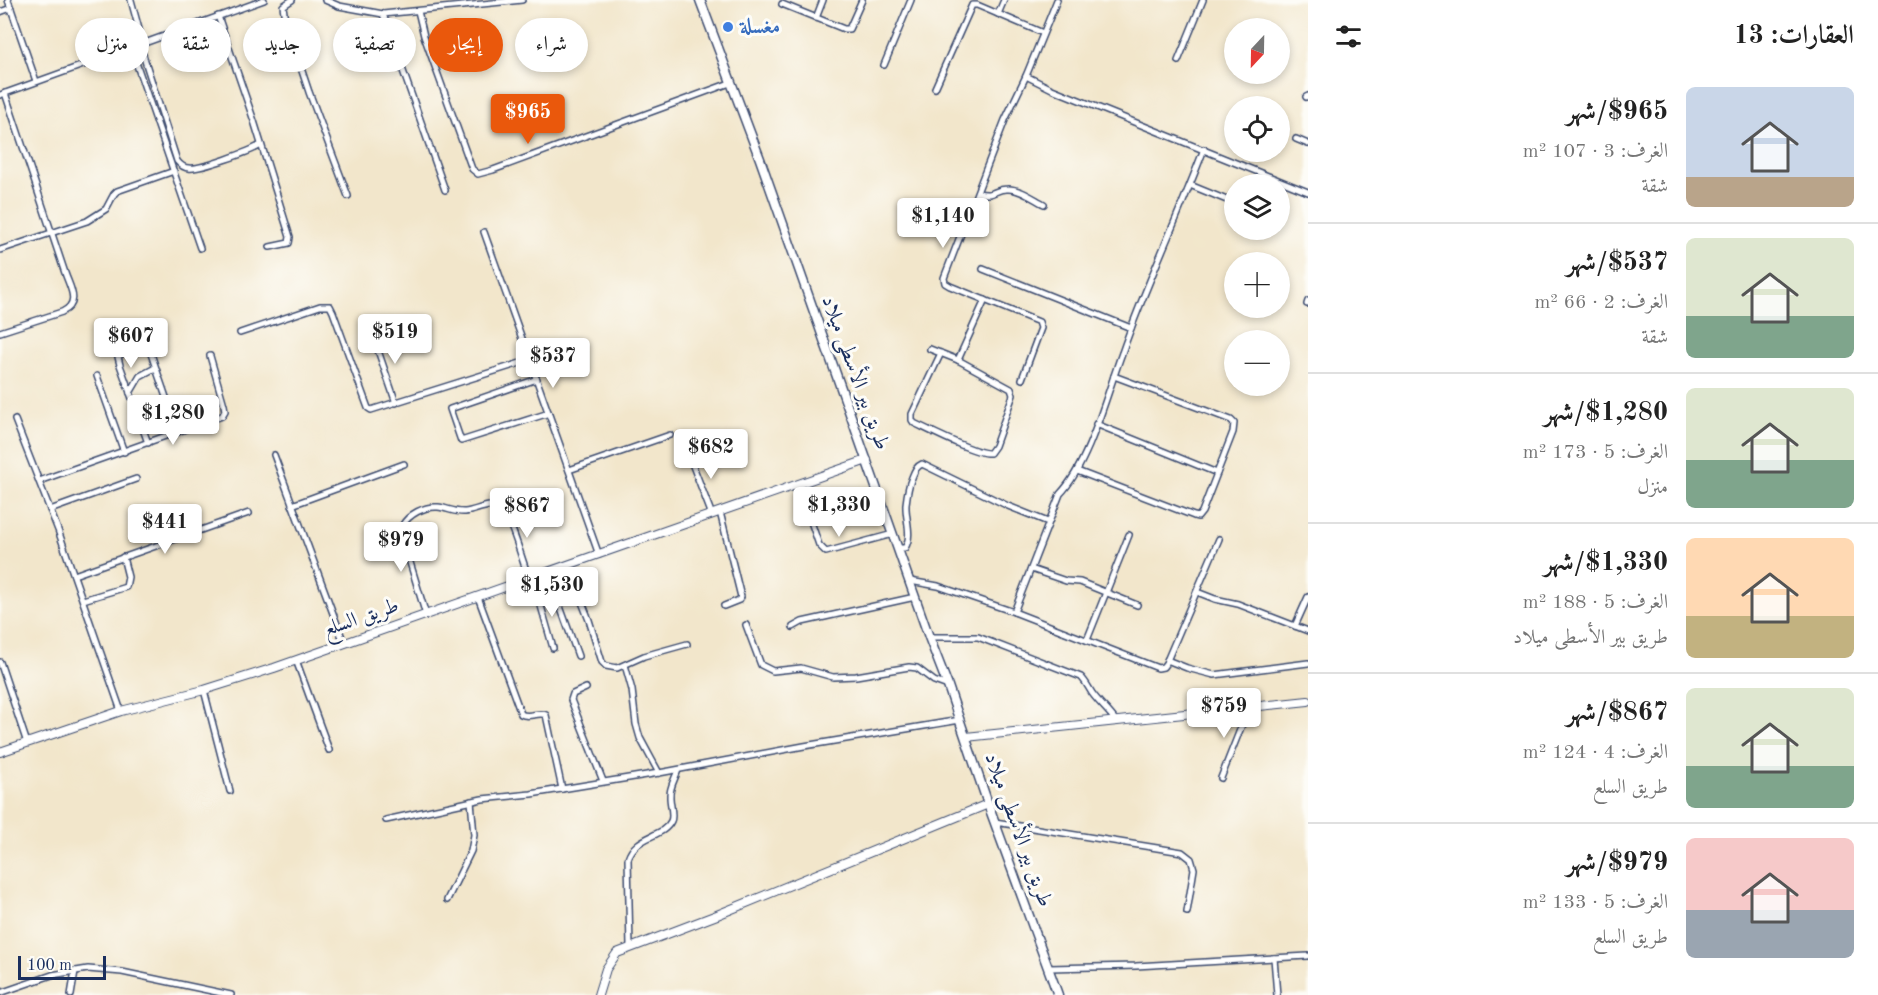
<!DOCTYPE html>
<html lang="ar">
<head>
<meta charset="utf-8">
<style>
	:root { --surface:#fff; --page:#f6f6f6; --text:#222; --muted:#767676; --line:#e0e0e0; --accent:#ea580c }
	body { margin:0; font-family:"Old Standard TT",Amiri,serif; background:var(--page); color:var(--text); direction:rtl; height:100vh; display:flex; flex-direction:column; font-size:22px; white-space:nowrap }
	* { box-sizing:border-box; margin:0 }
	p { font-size:20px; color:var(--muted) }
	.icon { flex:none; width:33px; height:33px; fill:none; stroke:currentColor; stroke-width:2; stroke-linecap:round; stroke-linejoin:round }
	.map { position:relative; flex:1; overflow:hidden; direction:ltr }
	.sheet { display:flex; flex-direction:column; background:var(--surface); width:570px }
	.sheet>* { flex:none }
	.hud { position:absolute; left:18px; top:18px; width:570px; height:54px; direction:rtl; display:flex; gap:12px }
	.needle { width:39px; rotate:202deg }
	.buttons { position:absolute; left:1224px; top:18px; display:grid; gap:12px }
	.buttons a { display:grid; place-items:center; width:66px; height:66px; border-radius:50%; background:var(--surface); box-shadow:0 3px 9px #0003; font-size:30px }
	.scale { position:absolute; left:18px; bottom:15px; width:88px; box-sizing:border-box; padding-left:6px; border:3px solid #1b2f5e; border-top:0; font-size:16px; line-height:21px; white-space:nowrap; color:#1b2f5e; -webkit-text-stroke:4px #fdfcf7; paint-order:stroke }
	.price { position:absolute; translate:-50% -51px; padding:0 14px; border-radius:6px; background:#fff; color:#222; font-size:20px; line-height:39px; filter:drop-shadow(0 2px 3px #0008) }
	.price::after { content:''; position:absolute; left:50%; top:36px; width:18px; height:14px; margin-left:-9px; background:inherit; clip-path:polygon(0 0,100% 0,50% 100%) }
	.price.on { background:var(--accent); color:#fff }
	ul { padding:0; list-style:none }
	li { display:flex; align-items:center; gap:18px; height:150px; padding:0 24px }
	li+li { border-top:2px solid var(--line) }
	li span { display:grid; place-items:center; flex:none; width:168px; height:120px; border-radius:9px; color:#555 }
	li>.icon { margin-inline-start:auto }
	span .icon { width:72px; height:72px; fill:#fffc; stroke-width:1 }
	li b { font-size:26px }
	h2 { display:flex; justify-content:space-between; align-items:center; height:72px; padding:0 24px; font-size:26px }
	.chip { padding:0 21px; border-radius:27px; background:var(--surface); box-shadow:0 3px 9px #0003; font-size:21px; line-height:54px }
	.chip.on { background:var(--accent); color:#fff }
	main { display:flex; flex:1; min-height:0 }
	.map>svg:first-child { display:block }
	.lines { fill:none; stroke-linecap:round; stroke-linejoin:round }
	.street-casing { stroke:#3b4a6e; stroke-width:8 }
	.secondary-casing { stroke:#3b4a6e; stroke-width:10 }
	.primary-casing { stroke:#3b4a6e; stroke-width:11 }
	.street { stroke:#fff; stroke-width:5 }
	.secondary { stroke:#fff; stroke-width:8 }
	.primary { stroke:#fff; stroke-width:8 }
	.shop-dot { fill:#3f7fe0; stroke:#fdfcf7; stroke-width:2 }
	.labels { text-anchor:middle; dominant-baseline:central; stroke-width:6; stroke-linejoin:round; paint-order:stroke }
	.shop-label { font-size:21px; font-weight:bold; fill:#366cbe; stroke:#fdfcf7; text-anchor:start }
	.street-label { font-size:21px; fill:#1b2f5e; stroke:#fdfcf7 }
</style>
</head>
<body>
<main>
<section class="sheet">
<h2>العقارات: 13<svg class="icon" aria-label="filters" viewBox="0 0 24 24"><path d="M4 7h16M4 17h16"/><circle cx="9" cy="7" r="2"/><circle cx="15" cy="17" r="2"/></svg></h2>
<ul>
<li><span style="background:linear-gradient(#c9d6e8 75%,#b9a48a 0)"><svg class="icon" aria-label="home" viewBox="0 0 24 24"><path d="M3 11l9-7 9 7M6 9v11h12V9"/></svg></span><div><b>$965/شهر</b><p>الغرف: 3 · 107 m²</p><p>شقة</p></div></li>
<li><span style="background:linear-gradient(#dfe7d0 65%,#7fa58c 0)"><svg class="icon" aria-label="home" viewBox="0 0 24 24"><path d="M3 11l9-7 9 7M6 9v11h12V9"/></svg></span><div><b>$537/شهر</b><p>الغرف: 2 · 66 m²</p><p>شقة</p></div></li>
<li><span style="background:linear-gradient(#dfe7d0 60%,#7fa58c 0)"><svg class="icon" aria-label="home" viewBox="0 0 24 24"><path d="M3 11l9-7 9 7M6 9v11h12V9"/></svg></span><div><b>$1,280/شهر</b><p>الغرف: 5 · 173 m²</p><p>منزل</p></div></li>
<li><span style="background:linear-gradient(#ffd9b3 65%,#c2b280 0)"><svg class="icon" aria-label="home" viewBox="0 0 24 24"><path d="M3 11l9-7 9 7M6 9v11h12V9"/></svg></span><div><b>$1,330/شهر</b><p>الغرف: 5 · 188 m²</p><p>طريق بير الأسطى ميلاد</p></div></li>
<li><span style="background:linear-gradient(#dfe7d0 65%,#7fa58c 0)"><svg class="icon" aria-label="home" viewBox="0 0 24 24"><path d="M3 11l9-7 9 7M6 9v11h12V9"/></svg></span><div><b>$867/شهر</b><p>الغرف: 4 · 124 m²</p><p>طريق السلع</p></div></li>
<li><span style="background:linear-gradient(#f6c9c9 60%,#9aa5b1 0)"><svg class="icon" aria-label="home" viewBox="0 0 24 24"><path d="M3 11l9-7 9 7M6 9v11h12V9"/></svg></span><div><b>$979/شهر</b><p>الغرف: 5 · 133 m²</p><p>طريق السلع</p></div></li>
</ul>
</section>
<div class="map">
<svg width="1308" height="995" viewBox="0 0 1308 995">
	<rect width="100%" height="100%" fill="#fdfcf7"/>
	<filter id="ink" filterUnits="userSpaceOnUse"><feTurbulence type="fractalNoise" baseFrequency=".0167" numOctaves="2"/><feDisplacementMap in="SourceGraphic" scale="12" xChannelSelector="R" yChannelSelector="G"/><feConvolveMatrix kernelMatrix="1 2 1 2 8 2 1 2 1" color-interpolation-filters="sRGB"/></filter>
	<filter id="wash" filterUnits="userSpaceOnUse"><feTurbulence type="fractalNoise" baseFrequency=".008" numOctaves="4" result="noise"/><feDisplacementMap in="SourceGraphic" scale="24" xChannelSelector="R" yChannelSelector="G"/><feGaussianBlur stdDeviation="1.35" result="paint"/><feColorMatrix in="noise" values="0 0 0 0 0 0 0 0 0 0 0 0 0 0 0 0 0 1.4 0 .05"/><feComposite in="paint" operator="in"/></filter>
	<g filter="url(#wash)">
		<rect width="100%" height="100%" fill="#f2e6cb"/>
	</g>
	<g filter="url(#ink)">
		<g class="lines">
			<defs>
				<g id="street">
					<polyline points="8,0 36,81"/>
					<polyline points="131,0 143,44"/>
					<polyline points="292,0 283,6 285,20 309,92 348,196"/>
					<polyline points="325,0 339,6 383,14 522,0"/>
					<polyline points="782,4 844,29 849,29 862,0"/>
					<polyline points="418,11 424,36 472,169 478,174 493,170 580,138 730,83"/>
					<polyline points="0,12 11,8"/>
					<polyline points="383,14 445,190"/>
					<polyline points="998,14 1004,0"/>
					<polyline points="218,16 254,121 290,237 289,243 270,247"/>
					<polyline points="816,18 823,0"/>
					<path d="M140,45L177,161C181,166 184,168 189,168C200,170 251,151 261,145"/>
					<polyline points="131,48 200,248"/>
					<polyline points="1178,61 1203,0"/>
					<polyline points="884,65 911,0"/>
					<polyline points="1026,76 1052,89 1308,192"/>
					<polyline points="935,88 972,5 977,5 1043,33"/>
					<polyline points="0,95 264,0"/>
					<polyline points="1306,97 1308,96"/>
					<polyline points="1296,139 1308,144"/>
					<polyline points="1190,185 1234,203"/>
					<path d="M978,193C995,197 994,189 1007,189C1019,188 1034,199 1044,204"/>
					<polyline points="484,232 599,555"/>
					<polyline points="0,250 87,221 106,209 114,194 117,191 174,171"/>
					<polyline points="983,269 1131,328"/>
					<polyline points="1307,304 1308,301"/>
					<path d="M0,332L62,312C81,303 70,288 65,273L5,93"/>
					<polyline points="240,333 320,306 330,306 333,312 368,408 371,410 530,360"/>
					<polyline points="372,333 396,403"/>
					<path d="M930,349L958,360L1011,389L1013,395L995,446L990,453C977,455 929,430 914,423L912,420V414L941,353"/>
					<polyline points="958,360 985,300"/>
					<polyline points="97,376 124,452"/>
					<polyline points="537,379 450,409 461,441 549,413"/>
					<polyline points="1022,379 1041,328 1039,322 950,286 945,283 944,278 1005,120 1026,76 1057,0"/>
					<polyline points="130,393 140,376 155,368"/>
					<polyline points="15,420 58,530 121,711"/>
					<polyline points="1096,424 1217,473"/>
					<path d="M148,443L120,365L118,357C124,350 141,345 149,348L178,432"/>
					<polyline points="688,453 712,515"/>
					<polyline points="274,455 344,643"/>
					<polyline points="569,470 670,435"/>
					<polyline points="1077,471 1194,516 1198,517 1202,512 1233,432 1234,423 1231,420 1114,376"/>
					<polyline points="39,481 222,416 225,411 224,405 210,356"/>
					<polyline points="805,504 819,545 826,552 893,534"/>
					<polyline points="292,505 404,464"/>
					<polyline points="50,510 136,479"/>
					<polyline points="720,512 741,597 739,600 724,606"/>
					<path d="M898,548H905C913,535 905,518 906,504C907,496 908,487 911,480C914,473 915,467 922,464L1008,506L1048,522"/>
					<polyline points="568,566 589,620 602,662 606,666 617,668 644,656 687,644"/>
					<polyline points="1031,569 1066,581 1080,582 1137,605"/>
					<polyline points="548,573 578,656"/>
					<polyline points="74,575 249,513"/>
					<polyline points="533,578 553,648"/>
					<polyline points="910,581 938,586 1014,612 1158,668 1163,667 1166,663 1219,539"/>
					<polyline points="1197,592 1215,599 1238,604 1308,631"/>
					<path d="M478,597L521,714C529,719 538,711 546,715L562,789"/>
					<polyline points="83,600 126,587 128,577 123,557"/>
					<path d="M1014,612L1060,494C1089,464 1107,393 1122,353C1146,284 1178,218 1204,149"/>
					<path d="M426,615L405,546L402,526C409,514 424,506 438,507C447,508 456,513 465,512C476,511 492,501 502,509C510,516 524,566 529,579"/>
					<polyline points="746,625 761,665 773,671 801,668 833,677 856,676 909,667 917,668 934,681 948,686"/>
					<polyline points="1295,626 1308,597"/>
					<polyline points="793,627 802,622 915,597"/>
					<path d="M929,637H978L1081,677C1086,682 1088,687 1092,693C1099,703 1108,710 1115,720"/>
					<polyline points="1087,640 1129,535"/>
					<polyline points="296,660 329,750"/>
					<polyline points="1167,660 1187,668 1214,675 1308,663"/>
					<polyline points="0,662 27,743"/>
					<polyline points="625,665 632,690 636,724 640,738 659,773"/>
					<polyline points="586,688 573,694 571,700 603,781"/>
					<polyline points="204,690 230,791"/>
					<polyline points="1221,778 1249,707"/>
					<polyline points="386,820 482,799 531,794 659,773 804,746 960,720"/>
					<polyline points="995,822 1182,852 1191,859 1194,869 1187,912"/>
					<polyline points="447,900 471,851 474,835 471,801"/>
					<path d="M630,947L628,859C635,835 663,838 671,821C674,815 670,805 670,797C669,788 675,779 678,770"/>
					<polyline points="1274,958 1277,995"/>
					<polyline points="1049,968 1136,966 1308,956"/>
					<polyline points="0,993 52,975 88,969 122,972 231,995"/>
					<polyline points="71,995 75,971"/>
				</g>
				<g id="secondary">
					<polyline points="966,737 1308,701"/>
					<polyline points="0,752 121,711 204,690 274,668 867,460"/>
					<polyline points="598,995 606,969 617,953 717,915 988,804"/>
				</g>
				<polyline id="primary" points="700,0 760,159 929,637 948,686 988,804 1058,995"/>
			</defs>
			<use href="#street" class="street-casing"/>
			<use href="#secondary" class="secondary-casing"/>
			<use href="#primary" class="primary-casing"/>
			<use href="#street" class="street"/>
			<use href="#secondary" class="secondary"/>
			<use href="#primary" class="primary"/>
		</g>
	</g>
	<circle class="shop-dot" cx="728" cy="27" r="6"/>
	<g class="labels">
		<g class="shop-label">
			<text x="740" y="27">مغسلة</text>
		</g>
		<g class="street-label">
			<text transform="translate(855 373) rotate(70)">طريق بير الأسطى ميلاد</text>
			<text transform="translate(361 618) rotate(-19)">طريق السلع</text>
			<text transform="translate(1018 830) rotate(70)">طريق بير الأسطى ميلاد</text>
		</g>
	</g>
</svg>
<div class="buttons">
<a><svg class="needle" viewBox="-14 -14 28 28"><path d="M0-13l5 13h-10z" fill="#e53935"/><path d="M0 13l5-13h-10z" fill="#767676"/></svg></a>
<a><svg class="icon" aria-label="locate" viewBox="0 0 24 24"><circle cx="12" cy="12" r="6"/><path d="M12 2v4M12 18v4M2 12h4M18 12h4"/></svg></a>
<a><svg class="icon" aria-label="layers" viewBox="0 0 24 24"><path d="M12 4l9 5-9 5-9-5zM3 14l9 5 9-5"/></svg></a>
<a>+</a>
<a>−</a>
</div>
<div class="scale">100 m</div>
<b class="price on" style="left:528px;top:145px">$965</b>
<b class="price" style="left:943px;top:249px">$1,140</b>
<b class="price" style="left:395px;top:365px">$519</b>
<b class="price" style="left:131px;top:369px">$607</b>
<b class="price" style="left:553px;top:389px">$537</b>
<b class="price" style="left:173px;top:446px">$1,280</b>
<b class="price" style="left:711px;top:480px">$682</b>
<b class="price" style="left:839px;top:538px">$1,330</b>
<b class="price" style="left:527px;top:539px">$867</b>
<b class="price" style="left:165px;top:555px">$441</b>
<b class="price" style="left:401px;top:573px">$979</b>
<b class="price" style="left:552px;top:618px">$1,530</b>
<b class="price" style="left:1224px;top:739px">$759</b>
<div class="hud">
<a class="chip">شراء</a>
<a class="chip on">إيجار</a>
<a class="chip">تصفية</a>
<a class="chip">جديد</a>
<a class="chip">شقة</a>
<a class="chip">منزل</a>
</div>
</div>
</main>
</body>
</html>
